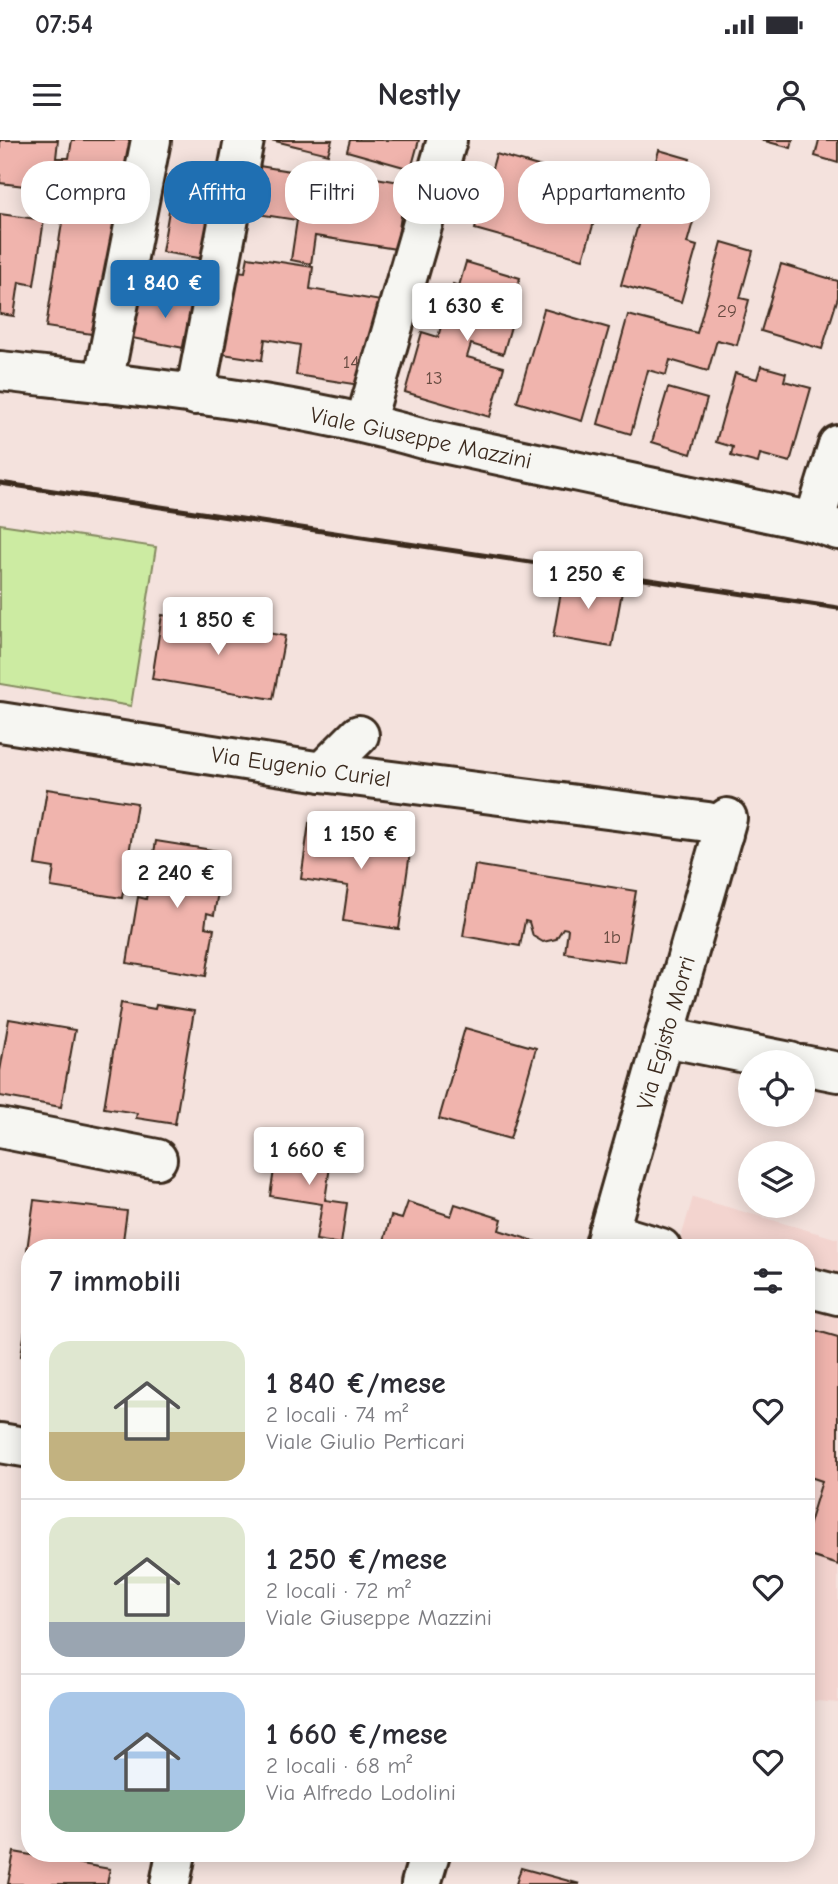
<!DOCTYPE html>
<html lang="it">
<head>
<meta charset="utf-8">
<style>
	:root { --surface:#fff; --page:#f2f2f3; --text:#2b2b33; --muted:#7c7c81; --line:#e1e1e2; --accent:#1f6fb2 }
	body { margin:0; font-family:"Comic Neue",sans-serif; background:var(--page); color:var(--text); height:100vh; display:flex; flex-direction:column; font-size:26px; white-space:nowrap }
	* { box-sizing:border-box; margin:0 }
	p { font-size:23px; color:var(--muted) }
	.icon { flex:none; width:38px; height:38px; fill:none; stroke:currentColor; stroke-width:2; stroke-linecap:round; stroke-linejoin:round }
	.map { position:relative; flex:1; overflow:hidden }
	.drawer { position:absolute; left:21px; top:1099px; width:794px; height:623px; display:flex; flex-direction:column; background:var(--surface); border-radius:28px; box-shadow:0 4px 18px #0003 }
	.drawer>* { flex:none }
	.hud { position:absolute; left:21px; top:21px; width:796px; height:63px; display:flex; gap:14px }
	.fabs { position:absolute; left:738px; top:910px; display:grid; gap:14px }
	.fabs a { display:grid; place-items:center; width:77px; height:77px; border-radius:50%; background:var(--surface); box-shadow:0 4px 18px #0003; font-size:35px }
	.price { position:absolute; translate:-50% -60px; padding:0 16px; border-radius:7px; background:#fff; color:#222; font-size:23px; line-height:46px; filter:drop-shadow(0 2px 4px #0008) }
	.price::after { content:''; position:absolute; left:50%; top:42px; width:21px; height:16px; margin-left:-10px; background:inherit; clip-path:polygon(0 0,100% 0,50% 100%) }
	.price.current { background:var(--accent); color:#fff }
	ul { padding:0; list-style:none }
	li { display:flex; align-items:center; gap:21px; height:175px; padding:0 28px }
	li+li { border-top:2px solid var(--line) }
	li span { display:grid; place-items:center; flex:none; width:196px; height:140px; border-radius:21px; color:#555 }
	li>.icon { margin-inline-start:auto }
	span .icon { width:84px; height:84px; fill:#fffc; stroke-width:1 }
	li b { font-size:30px }
	h2 { display:flex; justify-content:space-between; align-items:center; height:84px; padding:0 28px; font-size:30px }
	.pill { padding:0 24px; border-radius:28px; background:var(--surface); box-shadow:0 4px 18px #0003; font-size:24px; line-height:63px }
	.pill.current { background:var(--accent); color:#fff }
	.status { display:flex; justify-content:space-between; align-items:center; height:49px; padding:0 35px; background:var(--surface); direction:ltr }
	.status svg { height:19px; fill:currentColor }
	header { display:flex; justify-content:space-between; align-items:center; height:91px; padding:0 28px; background:var(--surface); font-size:32px; font-weight:700 }
	.map>svg:first-child { display:block }
	.built { fill:#f3d4cf }
	.green { fill:#cceba2; stroke:#848a60; stroke-width:2 }
	.building { fill:#f0b4ad; stroke:#3b2a1e; stroke-width:2 }
	.lines { fill:none; stroke-linecap:round; stroke-linejoin:round }
	.minor-casing { stroke:#3b2a1e; stroke-width:44 }
	.minor { stroke:#f6f6f2; stroke-width:38 }
	.rail { stroke:#3b2a1e; stroke-width:5 }
	.labels { text-anchor:middle; dominant-baseline:central; stroke-width:6; stroke-linejoin:round; paint-order:stroke }
	.number-label { font-size:19px; fill:#684c42 }
	.street-label { font-size:23px; fill:#3b2a1e; stroke:#f6f6f2 }
</style>
</head>
<body>
<div class="status"><b>07:54</b><svg viewBox="0 0 49 12"><path d="M0 12V9h3v3zM5 12V6h3v6zM10 12V3h3v9zM15 12V0h3v12zM26 1h20v11H26zM47 4h2v5h-2z"/></svg></div>
<header><svg class="icon" aria-label="menu" viewBox="0 0 24 24"><path d="M4 6h16M4 12h16M4 18h16"/></svg>Nestly<svg class="icon" aria-label="person" viewBox="0 0 24 24"><circle cx="12" cy="8" r="4"/><path d="M4 21q1-7 8-7t8 7"/></svg></header>
<div class="map">
<svg width="838" height="1744" viewBox="0 0 838 1744">
	<rect width="100%" height="100%" fill="#f4e2dd"/>
	<filter id="ink" filterUnits="userSpaceOnUse"><feTurbulence type="fractalNoise" baseFrequency=".0143" numOctaves="2"/><feDisplacementMap in="SourceGraphic" scale="14" xChannelSelector="R" yChannelSelector="G"/><feConvolveMatrix kernelMatrix="1 2 1 2 8 2 1 2 1" color-interpolation-filters="sRGB"/></filter>
	<g filter="url(#ink)">
		<polygon class="built" points="693,1057 838,1099 838,1563 807,1560 807,1108 678,1108"/>
		<polygon class="green" points="0,384 156,407 131,566 0,544"/>
		<g class="building">
			<polygon points="0,0 58,0 56,18 69,18 72,0 135,0 105,196 46,187 63,76 54,75 59,50 0,43"/>
			<polygon points="271,0 332,0 328,14"/>
			<polygon points="350,0 419,0 411,29 347,11"/>
			<polygon points="761,0 793,0 791,8"/>
			<polygon points="819,0 838,0 838,23 815,16"/>
			<polygon points="659,10 690,19 683,42 703,47 687,103 697,106 681,162 621,145"/>
			<polygon points="496,14 605,45 583,119 475,89"/>
			<polygon points="253,25 327,37 328,30 406,43 396,109 315,96 311,124 291,120 297,80 245,72"/>
			<polygon points="174,41 202,45 200,56 218,59 205,119 162,112"/>
			<polygon points="0,74 44,80 34,145 19,142 14,176 0,174"/>
			<polygon points="722,102 753,111 740,158 749,160 737,205 717,200 708,231 670,220 666,235 648,230 631,294 598,284 628,175 697,193"/>
			<polygon points="248,117 313,127 310,149 387,162 373,247 296,235 300,205 265,199 262,220 223,214 236,131 245,132"/>
			<polygon points="466,122 520,138 511,168 516,169 503,214 471,204 467,217 504,227 490,277 405,252 422,192 438,197 453,144 459,146"/>
			<polygon points="781,124 838,141 838,157 822,209 761,191"/>
			<polygon points="135,150 203,163 194,210 127,197"/>
			<polygon points="544,169 609,188 582,281 517,262"/>
			<polygon points="761,226 786,233 784,241 811,248 790,322 760,314 758,323 731,316 733,307 716,302 735,233 757,239"/>
			<polygon points="668,248 707,259 691,314 652,302"/>
			<polygon points="564,435 623,446 612,507 553,497"/>
			<polygon points="162,475 285,496 273,559 152,539"/>
			<polygon points="47,649 137,663 122,758 51,747 54,728 35,725"/>
			<polygon points="309,683 412,699 399,789 343,781 348,746 301,739"/>
			<polygon points="156,701 225,712 214,775 207,773 205,787 214,789 206,836 127,823 138,757 146,759"/>
			<polygon points="475,725 636,751 624,822 565,813 568,789 563,788 556,799 543,802 533,796 529,782 525,781 520,806 463,796"/>
			<polygon points="121,863 155,869 156,865 194,871 175,984 136,978 137,973 104,968"/>
			<polygon points="9,879 75,890 61,967 0,956 0,931"/>
			<polygon points="465,888 536,908 510,999 439,979"/>
			<polygon points="278,1004 332,1013 325,1060 347,1063 341,1104 316,1100 322,1064 270,1056"/>
			<polygon points="34,1060 127,1071 122,1108 30,1108 30,1113 27,1110"/>
			<polygon points="408,1062 451,1076 455,1064 502,1079 499,1090 540,1103 538,1108 382,1108 391,1076 402,1079"/>
			<polygon points="30,1159 30,1218 21,1216"/>
			<polygon points="807,1188 838,1197 838,1425 807,1415 807,1390 822,1341 807,1336"/>
			<polygon points="14,1712 110,1729 107,1744 8,1744"/>
			<polygon points="521,1728 580,1744 516,1744"/>
		</g>
		<g class="lines">
			<defs>
				<g id="minor">
					<path d="M0,231C141,247 286,260 424,299L814,382L838,390"/>
					<polyline points="103,243 151,0"/>
					<polyline points="195,255 244,0"/>
					<polyline points="365,283 447,0"/>
					<polyline points="814,382 838,305"/>
					<polyline points="0,582 322,632 708,682 723,694"/>
					<polyline points="322,632 359,595"/>
					<polyline points="665,897 790,922"/>
					<polyline points="803,925 838,932"/>
					<polyline points="0,988 157,1019"/>
					<polyline points="608,1092 661,1108"/>
					<polyline points="604,1108 727,678"/>
					<polyline points="807,1147 838,1155"/>
					<polyline points="0,1303 30,1308"/>
					<polyline points="170,1744 176,1713"/>
					<polyline points="421,1744 430,1713"/>
				</g>
			</defs>
			<use href="#minor" class="minor-casing"/>
			<use href="#minor" class="minor"/>
			<polyline class="rail" points="0,343 838,468"/>
		</g>
	</g>
	<g class="labels">
		<g class="number-label">
			<text x="727" y="171">29</text>
			<text x="351" y="222">14</text>
			<text x="434" y="238">13</text>
			<text x="612" y="797">1b</text>
		</g>
		<g class="street-label">
			<text transform="translate(421 298) rotate(12)">Viale Giuseppe Mazzini</text>
			<text transform="translate(301 627) rotate(8)">Via Eugenio Curiel</text>
			<text transform="translate(666 893) rotate(-74)">Via Egisto Morri</text>
		</g>
	</g>
</svg>
<div class="fabs">
<a><svg class="icon" aria-label="locate" viewBox="0 0 24 24"><circle cx="12" cy="12" r="6"/><path d="M12 2v4M12 18v4M2 12h4M18 12h4"/></svg></a>
<a><svg class="icon" aria-label="layers" viewBox="0 0 24 24"><path d="M12 4l9 5-9 5-9-5zM3 14l9 5 9-5"/></svg></a>
</div>
<b class="price current" style="left:165px;top:180px">1 840 €</b>
<b class="price" style="left:467px;top:203px">1 630 €</b>
<b class="price" style="left:588px;top:471px">1 250 €</b>
<b class="price" style="left:218px;top:517px">1 850 €</b>
<b class="price" style="left:361px;top:731px">1 150 €</b>
<b class="price" style="left:177px;top:770px">2 240 €</b>
<b class="price" style="left:309px;top:1047px">1 660 €</b>
<div class="hud">
<a class="pill">Compra</a>
<a class="pill current">Affitta</a>
<a class="pill">Filtri</a>
<a class="pill">Nuovo</a>
<a class="pill">Appartamento</a>
</div>
<section class="drawer">
<h2>7 immobili<svg class="icon" aria-label="filters" viewBox="0 0 24 24"><path d="M4 7h16M4 17h16"/><circle cx="9" cy="7" r="2"/><circle cx="15" cy="17" r="2"/></svg></h2>
<ul>
<li><span style="background:linear-gradient(#dfe7d0 65%,#c2b280 0)"><svg class="icon" aria-label="home" viewBox="0 0 24 24"><path d="M3 11l9-7 9 7M6 9v11h12V9"/></svg></span><div><b>1 840 €/mese</b><p>2 locali · 74 m²</p><p>Viale Giulio Perticari</p></div><svg class="icon" aria-label="heart" viewBox="0 0 24 24"><path d="M12 20l-8-8c-3-5 5-10 8-4 3-6 11-1 8 4z"/></svg></li>
<li><span style="background:linear-gradient(#dfe7d0 75%,#9aa5b1 0)"><svg class="icon" aria-label="home" viewBox="0 0 24 24"><path d="M3 11l9-7 9 7M6 9v11h12V9"/></svg></span><div><b>1 250 €/mese</b><p>2 locali · 72 m²</p><p>Viale Giuseppe Mazzini</p></div><svg class="icon" aria-label="heart" viewBox="0 0 24 24"><path d="M12 20l-8-8c-3-5 5-10 8-4 3-6 11-1 8 4z"/></svg></li>
<li><span style="background:linear-gradient(#a9c7e8 70%,#7fa58c 0)"><svg class="icon" aria-label="home" viewBox="0 0 24 24"><path d="M3 11l9-7 9 7M6 9v11h12V9"/></svg></span><div><b>1 660 €/mese</b><p>2 locali · 68 m²</p><p>Via Alfredo Lodolini</p></div><svg class="icon" aria-label="heart" viewBox="0 0 24 24"><path d="M12 20l-8-8c-3-5 5-10 8-4 3-6 11-1 8 4z"/></svg></li>
</ul>
</section>
</div>
</body>
</html>
